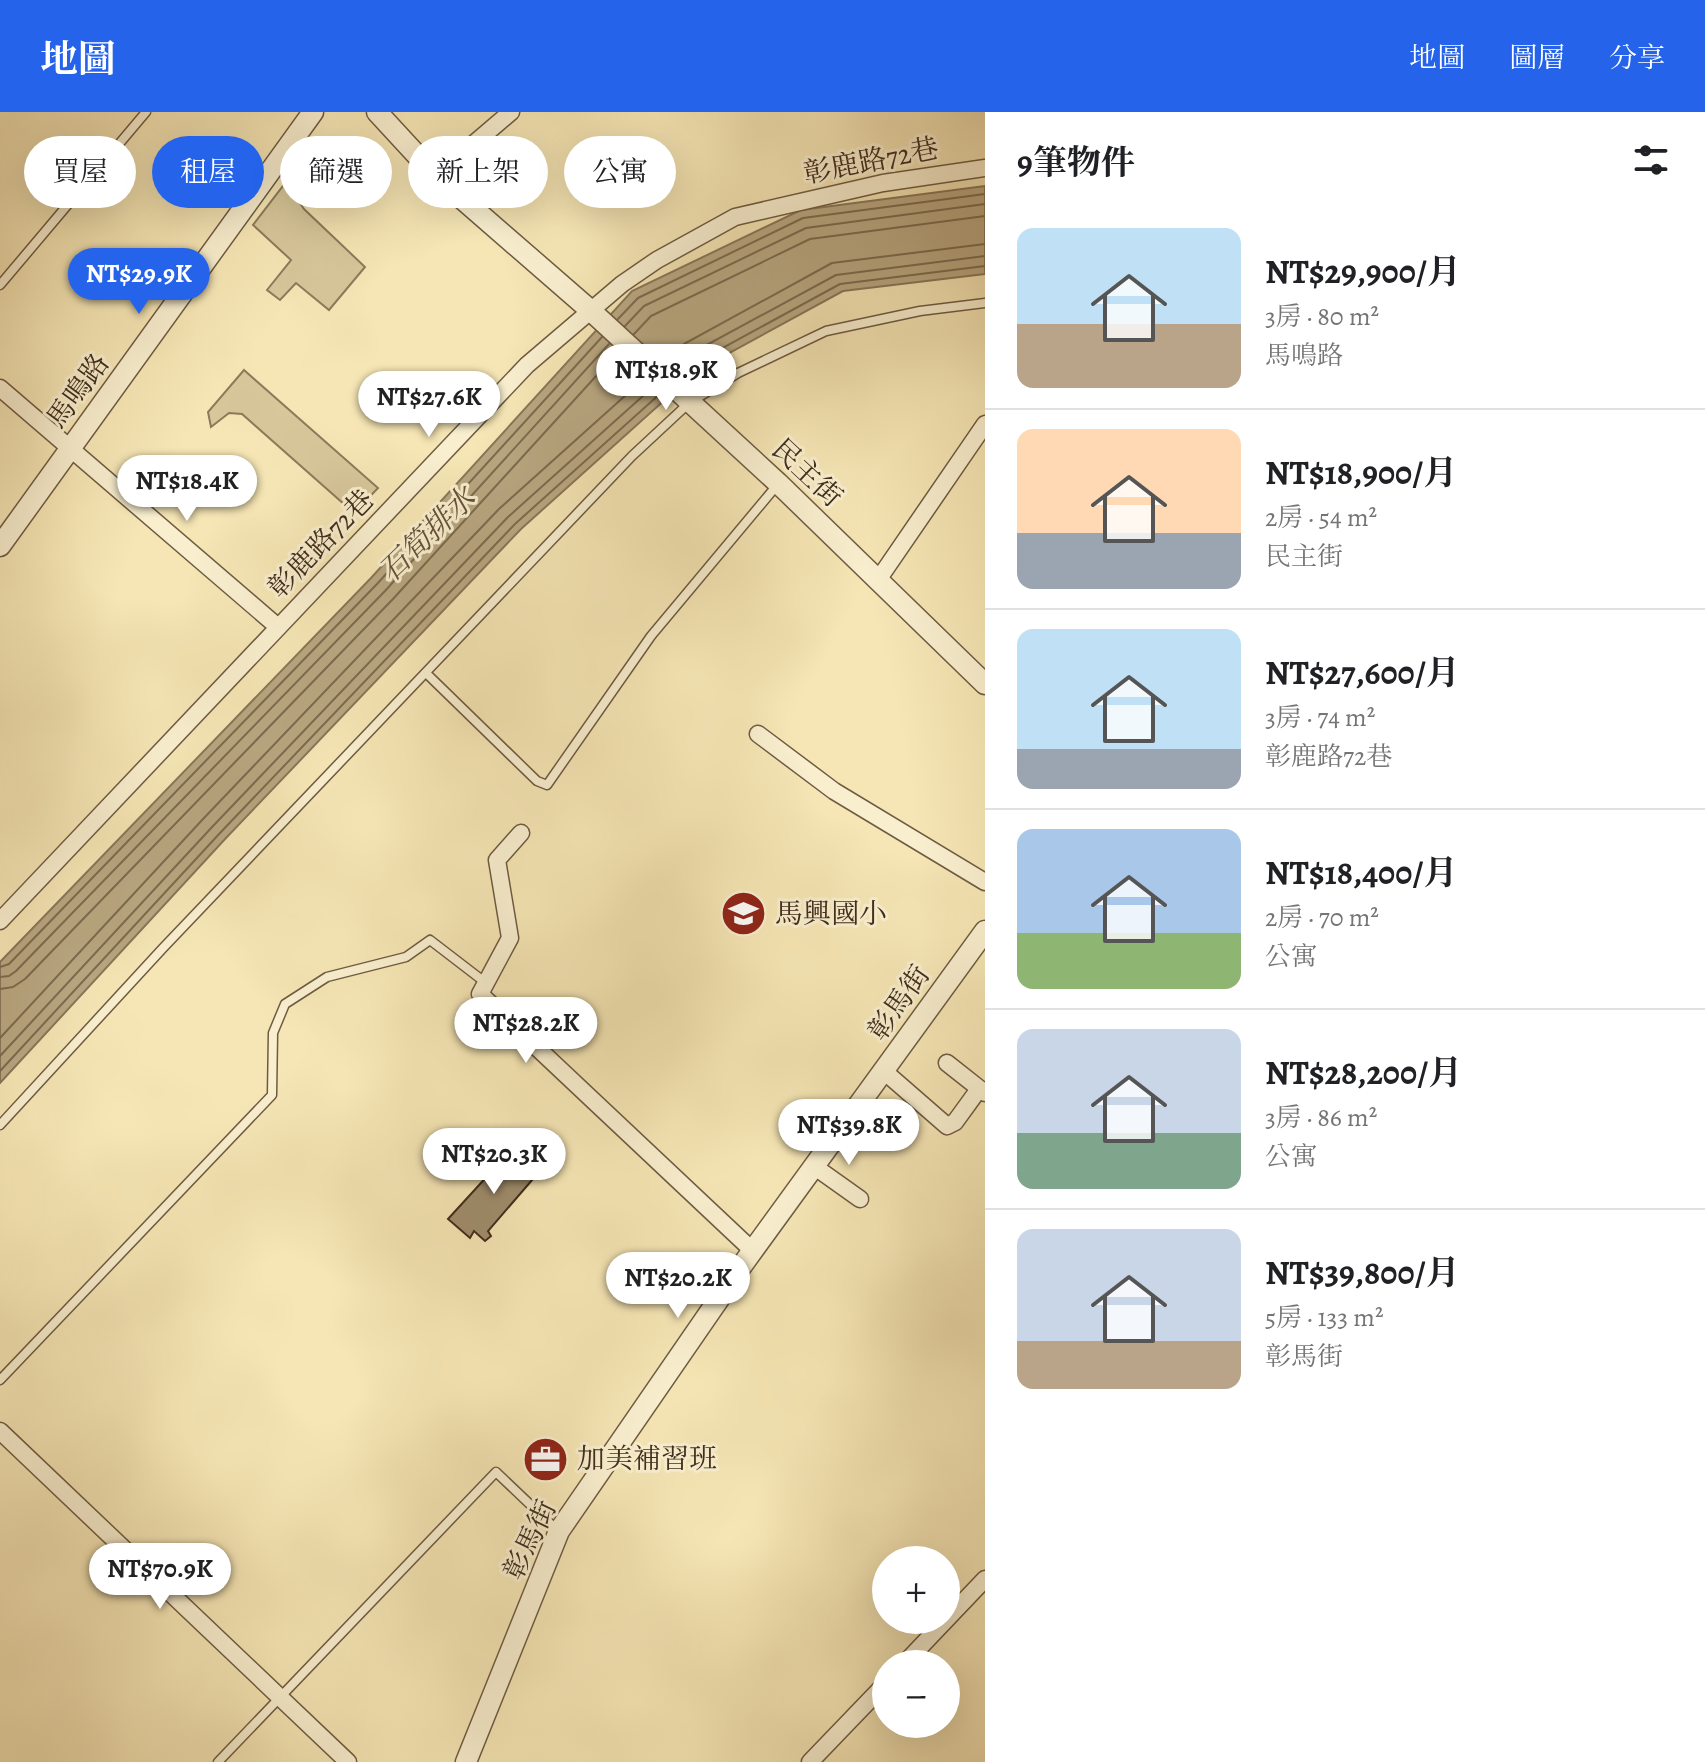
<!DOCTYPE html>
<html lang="zh-TW">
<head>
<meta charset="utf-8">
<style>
	:root { --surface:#fff; --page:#f2f2f2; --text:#202124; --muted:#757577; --line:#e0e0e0; --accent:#2563eb }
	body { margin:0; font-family:Alegreya,"Noto Serif TC",serif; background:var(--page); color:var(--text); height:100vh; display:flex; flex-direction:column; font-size:30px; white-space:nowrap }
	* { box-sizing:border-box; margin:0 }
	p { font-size:26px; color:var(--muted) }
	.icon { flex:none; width:44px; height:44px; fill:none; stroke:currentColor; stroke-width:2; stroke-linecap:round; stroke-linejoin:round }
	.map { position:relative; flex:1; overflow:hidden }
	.details { display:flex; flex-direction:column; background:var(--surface); width:720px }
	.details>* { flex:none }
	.guide { position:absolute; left:24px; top:24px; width:760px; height:72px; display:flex; gap:16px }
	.buttons { position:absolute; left:872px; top:1434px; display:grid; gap:16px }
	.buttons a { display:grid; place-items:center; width:88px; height:88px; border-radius:50%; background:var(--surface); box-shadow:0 8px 32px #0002; font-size:40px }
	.price { position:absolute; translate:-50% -68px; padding:0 18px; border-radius:28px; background:#fff; color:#222; font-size:26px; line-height:52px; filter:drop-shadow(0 2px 4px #0008) }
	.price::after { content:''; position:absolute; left:50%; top:48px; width:24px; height:18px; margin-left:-12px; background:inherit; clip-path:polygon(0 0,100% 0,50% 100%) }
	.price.selected { background:var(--accent); color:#fff }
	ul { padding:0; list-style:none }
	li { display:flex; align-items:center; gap:24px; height:200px; padding:0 32px }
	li+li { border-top:2px solid var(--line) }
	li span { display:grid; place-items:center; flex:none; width:224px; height:160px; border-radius:16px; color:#555 }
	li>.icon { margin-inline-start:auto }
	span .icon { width:96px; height:96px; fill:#fffc; stroke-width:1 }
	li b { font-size:34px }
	h2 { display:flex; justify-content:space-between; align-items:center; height:96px; padding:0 32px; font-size:34px }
	.tag { padding:0 28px; border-radius:36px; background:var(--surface); box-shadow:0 8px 32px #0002; font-size:28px; line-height:72px }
	.tag.selected { background:var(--accent); color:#fff }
	header { display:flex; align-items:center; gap:48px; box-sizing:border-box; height:112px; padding:0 40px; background:var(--accent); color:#fff }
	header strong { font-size:38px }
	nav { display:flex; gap:44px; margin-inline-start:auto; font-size:28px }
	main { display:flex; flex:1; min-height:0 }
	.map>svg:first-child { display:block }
	.green { fill:#d7c79b; stroke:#8c7a5c; stroke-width:2 }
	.water { fill:#b8a781; stroke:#887659; stroke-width:2 }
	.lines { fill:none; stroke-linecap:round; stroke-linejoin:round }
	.shore { stroke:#7c6a4e; stroke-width:2 }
	.building { fill:#9f8d6c; stroke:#402d1c; stroke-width:2 }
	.service-casing { stroke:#6e5b42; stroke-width:11 }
	.minor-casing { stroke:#6e5b42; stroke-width:19 }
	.tertiary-casing { stroke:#6e5b42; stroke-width:23 }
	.service { stroke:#f9efcf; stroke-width:8 }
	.minor { stroke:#f9efcf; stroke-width:16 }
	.tertiary { stroke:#f9efcf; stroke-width:20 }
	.labels { text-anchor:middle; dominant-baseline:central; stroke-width:6; stroke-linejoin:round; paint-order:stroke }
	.street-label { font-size:28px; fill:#402d1c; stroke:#f9efcf }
	.poi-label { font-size:28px; fill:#402d1c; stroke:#f9efcf; text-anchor:start }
	.water-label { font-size:30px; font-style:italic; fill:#64523a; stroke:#f9efcf }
</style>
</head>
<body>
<header>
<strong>地圖</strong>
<nav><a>地圖</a><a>圖層</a><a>分享</a></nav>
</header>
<main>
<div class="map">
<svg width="985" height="1650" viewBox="0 0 985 1650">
	<rect width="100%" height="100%" fill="#f6e6b5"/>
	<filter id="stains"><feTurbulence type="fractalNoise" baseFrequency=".0025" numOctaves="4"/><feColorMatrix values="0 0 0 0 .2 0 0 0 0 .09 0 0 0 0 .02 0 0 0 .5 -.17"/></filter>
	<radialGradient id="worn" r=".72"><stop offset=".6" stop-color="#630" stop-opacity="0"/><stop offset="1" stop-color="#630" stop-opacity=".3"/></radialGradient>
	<g class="green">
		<polygon points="286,70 304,97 365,155 329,198 296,171 280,188 267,178 291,148 253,113"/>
		<polygon points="244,258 378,376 354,401 242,302 229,301 211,315 208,300"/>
	</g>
	<polygon class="water" points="985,74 985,162 843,179 698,258 521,417 226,726 0,971 0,850 371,466 632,179 801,98"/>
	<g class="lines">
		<g class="shore">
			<polyline points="618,207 638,186 803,106 985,82"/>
			<polyline points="625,214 644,194 806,116 985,92"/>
			<polyline points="634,222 651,204 810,127 985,104"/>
			<polyline points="664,249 684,232 832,151 985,132"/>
			<polyline points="672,258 690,242 836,163 985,144"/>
			<polyline points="680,264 695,251 840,172 985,154"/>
			<polyline points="0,855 9,852 377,472 602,225"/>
			<polyline points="0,865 9,864 16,859 385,479 609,232"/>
			<polyline points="0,877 13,875 25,867 393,487 618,240"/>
			<polyline points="0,926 204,706 499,397 646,265"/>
			<polyline points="0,944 213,714 508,405 654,274"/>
			<polyline points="0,959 220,721 515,412 662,280"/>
		</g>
	</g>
	<polygon class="building" points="513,1036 539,1060 488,1119 491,1124 485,1129 474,1119 470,1126 448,1107"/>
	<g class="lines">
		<defs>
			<g id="service">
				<polyline points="0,173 146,0"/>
				<polyline points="426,561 537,669 547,673 651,524 778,372"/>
				<polyline points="0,1013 163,836 632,344 689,291 738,261 826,219 920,199 985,191"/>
				<polyline points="0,1268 272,983 273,921 285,892 327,865 406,845 430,828 486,871"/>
				<polyline points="218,1650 496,1360 558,1419"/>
			</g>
			<g id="minor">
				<polyline points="436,64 511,0"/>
				<polyline points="0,276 278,515"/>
				<polyline points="878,468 985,312"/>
				<polyline points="758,622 834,679 985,770"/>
				<polyline points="521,721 497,748 510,826 480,882 753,1139"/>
				<polyline points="0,809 527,253 622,172 657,148 735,105 883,71 985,56"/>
				<polyline points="947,951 985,981"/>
				<polyline points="885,960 947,1014 955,1010 979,977"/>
				<polyline points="815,1055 860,1087"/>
				<polyline points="0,1319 348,1650"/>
				<polyline points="904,1552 985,1467"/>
				<polyline points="810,1650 886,1571"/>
			</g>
			<g id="tertiary">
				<polyline points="377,0 436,64 590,198 778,371 985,572"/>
				<polyline points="0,434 313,0"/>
				<polyline points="466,1650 559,1419 743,1152 985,819"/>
			</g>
		</defs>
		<use href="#service" class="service-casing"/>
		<use href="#minor" class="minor-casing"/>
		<use href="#tertiary" class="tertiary-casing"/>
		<use href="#service" class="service"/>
		<use href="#minor" class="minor"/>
		<use href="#tertiary" class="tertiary"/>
	</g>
	<defs>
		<symbol id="school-disc" viewBox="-11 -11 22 22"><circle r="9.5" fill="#8f2418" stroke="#f9efcf"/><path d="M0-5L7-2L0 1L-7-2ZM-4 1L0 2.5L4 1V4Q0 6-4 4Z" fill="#fff"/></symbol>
		<symbol id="office-disc" viewBox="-11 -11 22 22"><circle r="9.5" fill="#8f2418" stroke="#f9efcf"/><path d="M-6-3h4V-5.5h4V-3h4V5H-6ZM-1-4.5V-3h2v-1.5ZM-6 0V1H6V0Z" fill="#fff"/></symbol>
	</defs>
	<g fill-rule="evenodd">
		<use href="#school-disc" x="718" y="776" width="51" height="51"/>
		<use href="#office-disc" x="520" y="1322" width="51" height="51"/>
	</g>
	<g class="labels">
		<g class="street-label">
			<text transform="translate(871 49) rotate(-11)">彰鹿路72巷</text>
			<text transform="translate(78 279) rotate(-54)">馬鳴路</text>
			<text transform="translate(807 361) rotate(43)">民主街</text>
			<text transform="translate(321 432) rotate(-46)">彰鹿路72巷</text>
			<text transform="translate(899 891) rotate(-55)">彰馬街</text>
			<text transform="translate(530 1428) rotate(-64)">彰馬街</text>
		</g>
		<g class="poi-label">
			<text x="775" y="802">馬興國小</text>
			<text x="577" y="1347">加美補習班</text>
		</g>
		<g class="water-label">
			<text transform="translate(427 423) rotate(-44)">石筍排水</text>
		</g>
	</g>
	<rect width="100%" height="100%" filter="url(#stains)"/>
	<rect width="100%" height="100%" fill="url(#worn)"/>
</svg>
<div class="buttons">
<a>+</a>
<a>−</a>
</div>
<b class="price selected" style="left:139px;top:204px">NT$29.9K</b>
<b class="price" style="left:666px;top:300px">NT$18.9K</b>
<b class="price" style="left:429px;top:327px">NT$27.6K</b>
<b class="price" style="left:187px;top:411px">NT$18.4K</b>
<b class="price" style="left:526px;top:953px">NT$28.2K</b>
<b class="price" style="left:849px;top:1055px">NT$39.8K</b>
<b class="price" style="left:494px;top:1084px">NT$20.3K</b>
<b class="price" style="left:678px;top:1208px">NT$20.2K</b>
<b class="price" style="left:160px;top:1499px">NT$70.9K</b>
<div class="guide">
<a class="tag">買屋</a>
<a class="tag selected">租屋</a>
<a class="tag">篩選</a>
<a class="tag">新上架</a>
<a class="tag">公寓</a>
</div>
</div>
<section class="details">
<h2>9筆物件<svg class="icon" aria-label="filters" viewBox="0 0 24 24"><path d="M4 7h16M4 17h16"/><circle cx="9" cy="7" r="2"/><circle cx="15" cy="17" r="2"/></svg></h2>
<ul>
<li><span style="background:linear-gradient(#bfe0f5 60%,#b9a48a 0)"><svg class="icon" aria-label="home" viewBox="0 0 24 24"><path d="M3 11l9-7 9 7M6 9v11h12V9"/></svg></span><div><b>NT$29,900/月</b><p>3房 · 80 m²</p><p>馬鳴路</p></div></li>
<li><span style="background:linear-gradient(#ffd9b3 65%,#9aa5b1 0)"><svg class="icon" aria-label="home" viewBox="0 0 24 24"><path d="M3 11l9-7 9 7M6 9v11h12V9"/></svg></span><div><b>NT$18,900/月</b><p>2房 · 54 m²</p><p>民主街</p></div></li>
<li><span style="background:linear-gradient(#bfe0f5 75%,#9aa5b1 0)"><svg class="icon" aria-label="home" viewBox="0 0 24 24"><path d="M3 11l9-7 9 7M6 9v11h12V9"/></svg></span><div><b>NT$27,600/月</b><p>3房 · 74 m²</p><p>彰鹿路72巷</p></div></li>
<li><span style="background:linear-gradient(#a9c7e8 65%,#8fb573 0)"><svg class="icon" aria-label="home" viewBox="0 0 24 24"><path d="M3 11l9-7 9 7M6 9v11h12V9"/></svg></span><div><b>NT$18,400/月</b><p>2房 · 70 m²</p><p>公寓</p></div></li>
<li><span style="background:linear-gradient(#c9d6e8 65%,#7fa58c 0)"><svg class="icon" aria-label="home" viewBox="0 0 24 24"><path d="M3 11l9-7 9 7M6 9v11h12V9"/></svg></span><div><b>NT$28,200/月</b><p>3房 · 86 m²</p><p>公寓</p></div></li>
<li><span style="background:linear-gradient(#c9d6e8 70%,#b9a48a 0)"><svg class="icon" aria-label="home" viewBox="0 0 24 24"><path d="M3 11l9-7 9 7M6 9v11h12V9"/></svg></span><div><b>NT$39,800/月</b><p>5房 · 133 m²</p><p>彰馬街</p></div></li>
</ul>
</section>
</main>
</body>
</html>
